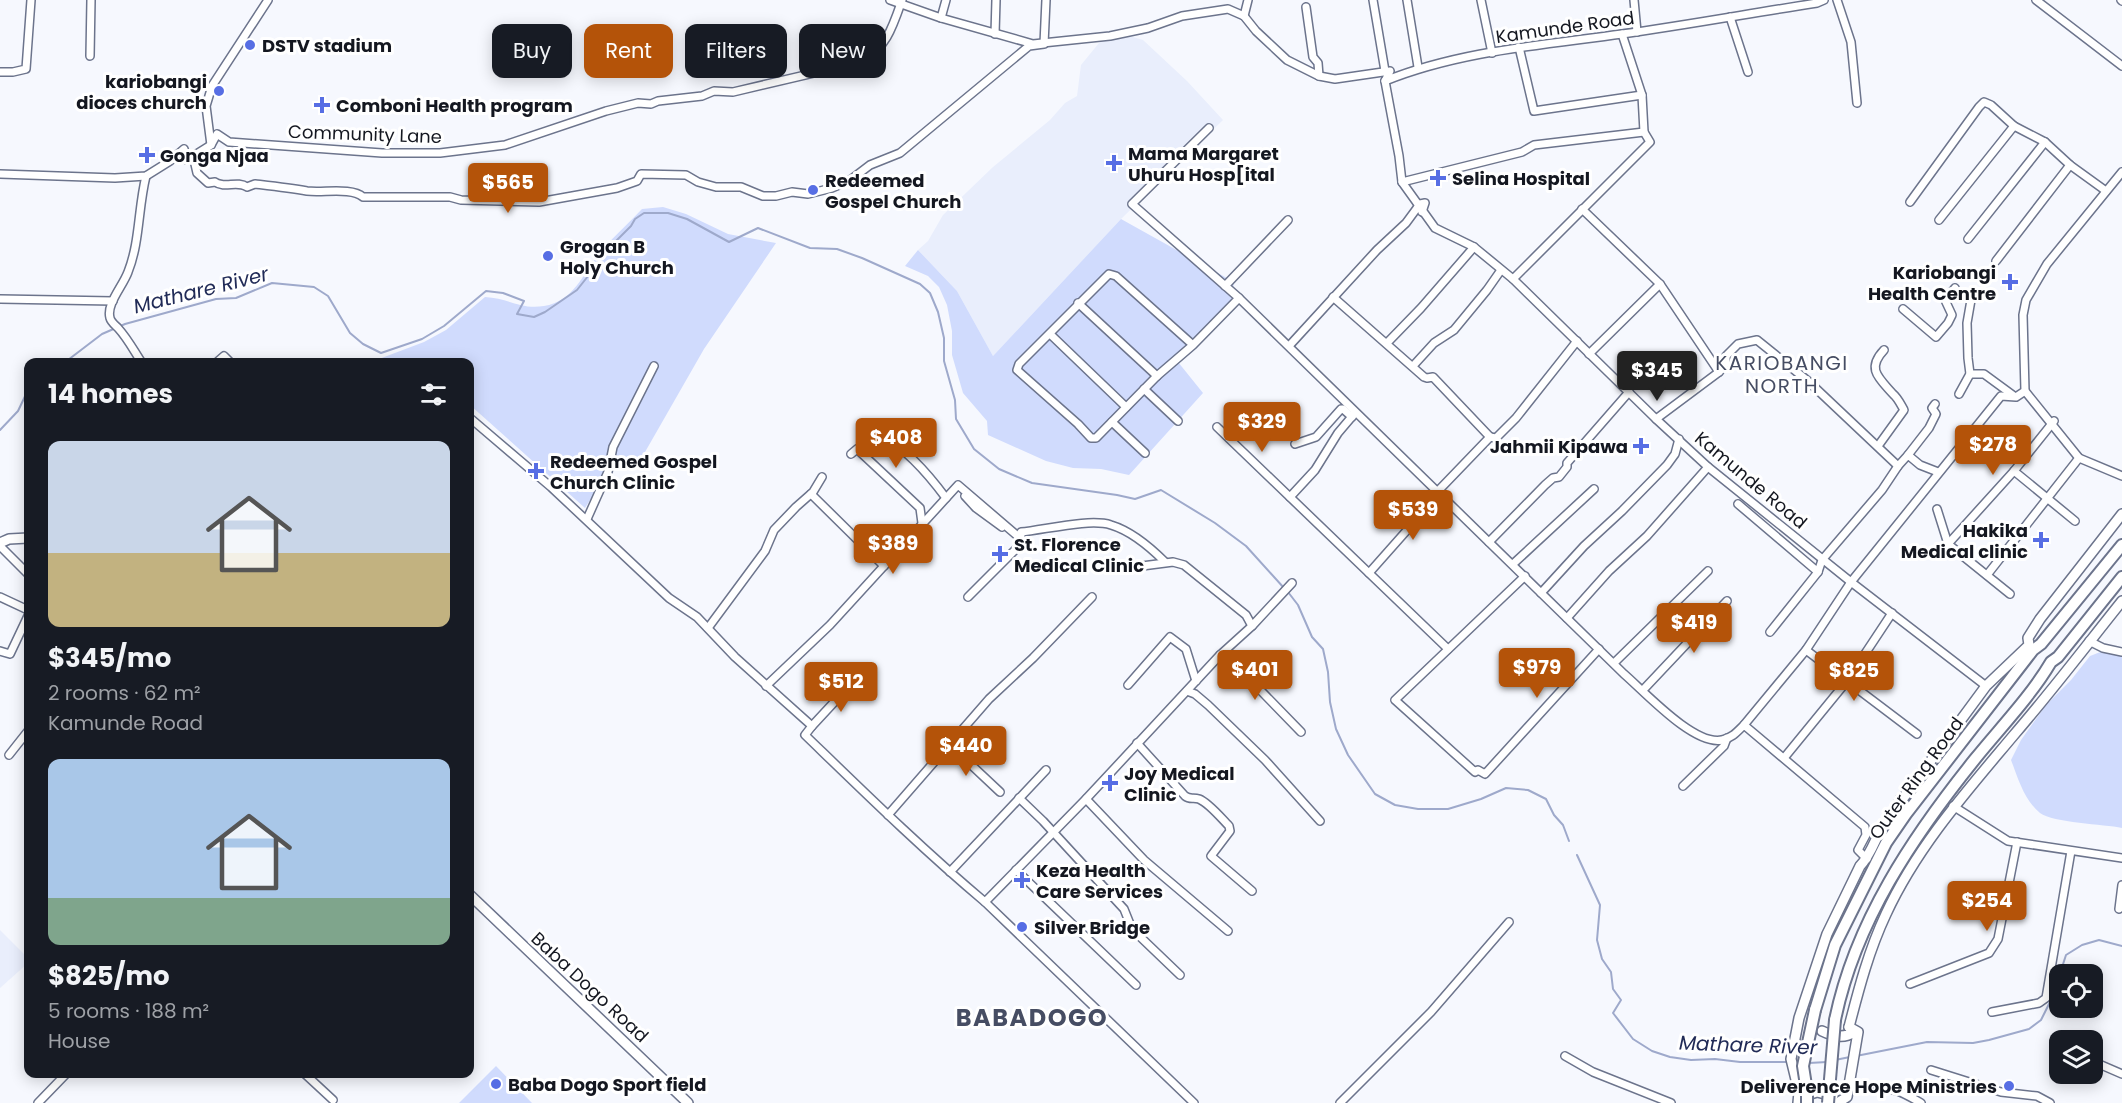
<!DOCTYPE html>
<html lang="en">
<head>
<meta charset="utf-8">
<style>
	:root { --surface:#171b24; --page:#242831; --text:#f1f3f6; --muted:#9ea1a6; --accent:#b45309 }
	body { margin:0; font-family:Poppins,sans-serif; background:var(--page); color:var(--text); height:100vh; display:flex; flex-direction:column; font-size:22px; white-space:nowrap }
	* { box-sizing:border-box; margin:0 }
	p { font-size:20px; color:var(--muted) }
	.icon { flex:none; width:33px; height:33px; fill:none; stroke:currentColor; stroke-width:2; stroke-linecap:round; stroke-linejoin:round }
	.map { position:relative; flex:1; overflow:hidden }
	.drawer { position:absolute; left:24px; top:358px; width:450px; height:720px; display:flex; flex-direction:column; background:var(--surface); border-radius:12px; box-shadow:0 3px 15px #0003 }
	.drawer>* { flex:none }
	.guide { position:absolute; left:492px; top:24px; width:570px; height:54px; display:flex; gap:12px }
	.tools { position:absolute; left:2049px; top:964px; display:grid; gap:12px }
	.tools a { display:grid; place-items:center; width:54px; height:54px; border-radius:12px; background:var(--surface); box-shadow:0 3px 15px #0003; font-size:30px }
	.price { position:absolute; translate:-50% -51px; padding:0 14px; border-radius:6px; background:var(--accent); color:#fff; font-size:20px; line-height:39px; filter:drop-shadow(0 2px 3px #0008) }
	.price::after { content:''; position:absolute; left:50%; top:36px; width:18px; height:14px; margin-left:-9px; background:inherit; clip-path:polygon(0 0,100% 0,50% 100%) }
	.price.current { background:#222; color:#fff }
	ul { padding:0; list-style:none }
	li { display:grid; align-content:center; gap:12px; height:318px; padding:0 24px }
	li span { display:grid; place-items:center; height:186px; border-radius:12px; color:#555 }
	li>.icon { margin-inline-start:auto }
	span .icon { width:108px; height:108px; fill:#fffc; stroke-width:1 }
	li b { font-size:26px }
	h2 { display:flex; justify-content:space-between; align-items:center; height:72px; padding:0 24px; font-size:26px }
	.tag { padding:0 21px; border-radius:12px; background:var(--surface); box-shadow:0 3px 15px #0003; font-size:21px; line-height:54px }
	.tag.current { background:var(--accent); color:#fff }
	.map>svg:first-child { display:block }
	.built { fill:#e9eefc }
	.green { fill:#d0dbfd }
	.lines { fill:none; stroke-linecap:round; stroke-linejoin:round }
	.stream { stroke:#9ea9cb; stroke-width:2 }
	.street-casing { stroke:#6c748c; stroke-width:10 }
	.secondary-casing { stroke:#6c748c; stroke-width:12 }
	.primary-casing { stroke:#6c748c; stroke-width:14 }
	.street { stroke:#fff; stroke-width:7 }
	.secondary { stroke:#fff; stroke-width:9 }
	.primary { stroke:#fff; stroke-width:10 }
	.primary-bridge-casing { stroke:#6c748c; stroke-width:14; stroke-linecap:butt }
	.primary-bridge { stroke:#fff; stroke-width:10 }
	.poi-dot { fill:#576ee4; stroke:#fff; stroke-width:2 }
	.labels { text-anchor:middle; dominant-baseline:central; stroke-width:6; stroke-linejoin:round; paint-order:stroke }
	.street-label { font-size:18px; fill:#141720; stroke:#fff }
	.poi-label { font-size:18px; font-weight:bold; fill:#141720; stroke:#fff; text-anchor:start }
	.water-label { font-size:20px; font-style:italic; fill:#212b57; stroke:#fff }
	.neighbourhood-label { font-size:20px; letter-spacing:1.5px; fill:#464d63; stroke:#fff }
	.district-label { font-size:24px; font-weight:bold; letter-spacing:1.5px; fill:#464d63; stroke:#fff }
</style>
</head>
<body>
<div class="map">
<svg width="2122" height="1103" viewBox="0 0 2122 1103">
	<rect width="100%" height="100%" fill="#f6f8fe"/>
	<g class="built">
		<polygon points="1116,32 1143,40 1187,81 1223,120 1121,219 993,356 957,291 918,250 928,241 943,215 993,167 1050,120 1065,103 1077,96 1081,65 1099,43"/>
		<polygon points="0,930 28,958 28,963 0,988"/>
	</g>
	<g class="green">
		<path d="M663,207L686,214L728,234L776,243L704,349L637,466L618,456L585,508L470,405V363H389L379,359L424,342L446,330L485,297C508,298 521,310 544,306C576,301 584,270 603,249C615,235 630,222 642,209Z"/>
		<polygon points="1121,219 1234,282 1230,310 1174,357 1203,393 1129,475 1101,469 1073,468 1046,461 988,435 987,421 963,393 952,355 952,331 947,305 939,287 928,276 905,266 918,250 957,291 993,356"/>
		<path d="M2116,646L2122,648V828C2104,824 2053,823 2040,813C2024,800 2018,778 2011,760L2021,740L2046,705L2071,680L2090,656Z"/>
		<polygon points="496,1066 532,1103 459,1103"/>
	</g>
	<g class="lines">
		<g class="stream">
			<polyline points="64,363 102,334 125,324 216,299 236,298 272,283 314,287 328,296 350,333 363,344 381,353 422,339 444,326 486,291 503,293 524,301 517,314 534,317 545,312 577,290 596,266 601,256 631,226 635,219 644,213 668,213 687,219 729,242 758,228 810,248 837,249 862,258 920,284 930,293 938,312 944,338 944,361 955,400 956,419 974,449 999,469 1032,483 1117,495 1135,499 1161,490 1215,523 1246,546 1284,588"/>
			<polyline points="0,430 18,411 28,390"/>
			<polyline points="1288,592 1298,605 1312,637 1323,649 1328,672 1330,702 1336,729 1348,755 1375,794 1395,805 1418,809 1448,809 1481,799 1506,788 1528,790 1546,799 1554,815 1563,825 1569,841"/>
			<polyline points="1577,855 1600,905 1597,940 1602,959 1611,972 1613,989 1621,1000 1613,1013 1633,1039 1652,1051 1670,1057 1691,1060 1715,1059 1740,1062 1788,1062"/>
			<polyline points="1856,1056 1927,1042 1973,1043 1989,1040 2029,1029 2041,1020 2052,998 2066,955 2082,945 2099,940 2122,946"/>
			<polyline points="1835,1060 1850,1057"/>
			<polyline points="1809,1063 1827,1062"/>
		</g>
		<defs>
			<g id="street">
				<path d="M890,0L941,18L1033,44L1110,36L1148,28L1182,16L1228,9L1244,16L1256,31L1287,60L1319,76L1335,79L1390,71L1385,81C1459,51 1543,45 1622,34C1687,25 1752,13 1817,3L1824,0"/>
				<polyline points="1373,0 1385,71"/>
				<polyline points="1407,0 1418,67"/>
				<polyline points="1481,0 1492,53"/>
				<polyline points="1634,0 1637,32"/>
				<polyline points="1837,0 1851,42 1857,103"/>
				<polyline points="2036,0 2122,66"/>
				<polyline points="2121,0 2122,1"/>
				<polyline points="1306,7 1313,57 1318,63 1319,76"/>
				<polyline points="1244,16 1248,0"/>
				<polyline points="1730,17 1748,72"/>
				<polyline points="941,18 946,0"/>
				<polyline points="995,34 996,0"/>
				<polyline points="1519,47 1534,111 1642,95"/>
				<polyline points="90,56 91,0"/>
				<polyline points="0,72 13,72 26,69 31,0"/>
				<polyline points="1385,81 1399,156 1402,182 1435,228 1474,247 1513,279 1656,419 1708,467 1851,582 1986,686"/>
				<polyline points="1209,128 1132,204 1239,298"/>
				<polyline points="211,145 206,106 212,86 268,0"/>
				<path d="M187,160H194L197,173L208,183L215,182C225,189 237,180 247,187L255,184C272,186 290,188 307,191C323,193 352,187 363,197H450L461,200L539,202L617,188L637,181L641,174L686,175L698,182L716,187H741L763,196H776L792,192L808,194L832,188L849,181L870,165L900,153L1029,46L1044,44L1046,0"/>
				<path d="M187,160L211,145L217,134L229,142L382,153H440L505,145L606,111L638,103L651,104L658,101L702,96L714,91L733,92L861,62C886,49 893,26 902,0"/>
				<polyline points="0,174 115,178 146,176 170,161 184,149 187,160"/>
				<polyline points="1402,182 1522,152 1534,145 1644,132"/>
				<polyline points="1910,202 1979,107 1984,102 1991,105 2014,126 2045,142 2070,165 2106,191"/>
				<polyline points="1582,209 1660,284 1719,372"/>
				<polyline points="1939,220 2014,126"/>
				<polyline points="1968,239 2045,142"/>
				<polyline points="1996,261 2070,165"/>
				<polyline points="1513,279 1650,142 1644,132 1642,95 1622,34"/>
				<polyline points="1225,286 1288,220"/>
				<polyline points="1333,297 1424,377 1427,378 1433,377 1490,437"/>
				<polyline points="0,299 113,301"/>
				<polyline points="1078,303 1157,376"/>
				<polyline points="1903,309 1936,337 1948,323 1952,315 1945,300 1955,288"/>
				<polyline points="1050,334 1126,407"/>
				<polyline points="1387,343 1421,308 1474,247"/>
				<path d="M1193,345L1116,276L1109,274L1019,364L1017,370L1078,424L1091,438H1096L1157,376L1193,345L1239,298L1624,674C1645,692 1694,746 1722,740C1732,738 1737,732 1744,725L1865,827L1866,835L1858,850L1867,859"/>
				<polyline points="1289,346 1377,250 1406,223 1420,204 1425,203 1422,212"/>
				<polyline points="1589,354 1660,284"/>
				<path d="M142,363C134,351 128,339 118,328C115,325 111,322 110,318C106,304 123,286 128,272C140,242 138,208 146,176"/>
				<polyline points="216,363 224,356 231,363"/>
				<polyline points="1413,366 1434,343 1454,330 1487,290 1501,270"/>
				<polyline points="1970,374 1984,374 2014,396"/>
				<polyline points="1144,389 1178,421"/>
				<polyline points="2025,391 2079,458 2122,476"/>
				<polyline points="1959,394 1970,374 1968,358 1967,323 1971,300"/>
				<path d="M470,418L551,487L669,598L697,617L735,657L812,726L805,735C864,792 922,849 985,902L1194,1103"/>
				<polyline points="1656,419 1719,372 1726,363 1726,356 1738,344 1757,340 1808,381 1898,466 1908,455 1920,465 1938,472"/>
				<polyline points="1112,422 1145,453"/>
				<polyline points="1217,427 1448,649"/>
				<path d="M875,428C906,451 923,467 946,498"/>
				<polyline points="1295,444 1316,437 1341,409 1343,409 1352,417"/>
				<path d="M1878,446L1904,410C1901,405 1898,398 1893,394C1879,378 1866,369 1884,350"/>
				<polyline points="851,454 857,449 920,508 922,523"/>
				<polyline points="1908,455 1929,428 1936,414 1932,408 1935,404"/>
				<polyline points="2014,471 2075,521"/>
				<polyline points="1438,491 1490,437 1496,438 1516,418 1577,341"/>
				<polyline points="811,494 884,566"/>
				<polyline points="965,496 976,508 1002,527"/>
				<polyline points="1290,497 1315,470 1338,433 1355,413"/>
				<polyline points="1738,504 1818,572"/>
				<polyline points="1937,509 1948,544 2010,594"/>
				<polyline points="587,519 608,472 613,447 654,366"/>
				<path d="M1019,537L1021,532C1044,530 1090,518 1111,525C1131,531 1151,548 1165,562"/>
				<polyline points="1489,542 1545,485 1553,478 1559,477 1567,467 1567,463 1629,392"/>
				<polyline points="1948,544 2014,471 2054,421"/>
				<polyline points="0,546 28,574"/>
				<polyline points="1513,564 1594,489"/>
				<polyline points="1142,566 1173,562 1184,565 1246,615 1252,626"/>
				<polyline points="1369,573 1424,511 1442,495"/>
				<polyline points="1987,575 2079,458"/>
				<polyline points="1525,576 1395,700 1475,772 1478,770 1485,774 1599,649"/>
				<polyline points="1541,593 1584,546 1622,511 1667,465 1675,454 1679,439"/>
				<polyline points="0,597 28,610"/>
				<polyline points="968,597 1020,545 1021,535"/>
				<polyline points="1567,618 1609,571 1647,536 1708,467"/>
				<polyline points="708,628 765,551 774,530 796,507 813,492 822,477"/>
				<polyline points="1770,632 1818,572 1822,560 1882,490 1898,466"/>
				<polyline points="2089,641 2103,648 2122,652"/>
				<polyline points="1806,650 1917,734"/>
				<polyline points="0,651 10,654 28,616"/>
				<polyline points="1220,655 1231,660 1301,732"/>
				<polyline points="1614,663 1708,571"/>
				<polyline points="1128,685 1170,637 1186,649 1196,681"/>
				<polyline points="766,686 830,625 958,485 1020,538"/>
				<polyline points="1643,690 1727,601"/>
				<polyline points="1187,691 1195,694 1208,705 1265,760 1320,821"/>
				<polyline points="1744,725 1806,650 1851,582 2001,396 2016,397 2025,391 2023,315 2026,300 2047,264 2122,172"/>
				<polyline points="812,726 851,684"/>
				<path d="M1137,743L1185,796C1190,800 1193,797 1199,799C1209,803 1221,818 1229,826L1230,831L1211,856L1252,891"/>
				<polyline points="950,745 1000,792"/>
				<polyline points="9,755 28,731"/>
				<polyline points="1784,758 1847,681 1892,613"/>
				<polyline points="1683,786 1724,746 1727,738"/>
				<polyline points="1019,798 1043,821 1124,909 1132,929 1180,975"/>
				<polyline points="1086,799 1144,860 1228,931"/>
				<polyline points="1953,806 2008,841 2122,858"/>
				<polyline points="888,815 989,699 1033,658 1092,597"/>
				<polyline points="1016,870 1136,985"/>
				<polyline points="950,872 1046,770"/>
				<polyline points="985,902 1086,799 1220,655 1252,626 1292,583"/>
				<polyline points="2119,909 2122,885"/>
				<polyline points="1910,984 1989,953 1998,939 2017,842"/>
				<polyline points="1992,1012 2039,1003 2046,998 2071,851"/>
				<polyline points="1565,1056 1593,1072 1671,1103"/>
				<polyline points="2092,1061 2122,1074"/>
				<polyline points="1931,1070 2001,1092 2037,1096 2050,1103"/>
				<polyline points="305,1074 333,1100"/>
				<path d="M1877,1089C1893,1086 1907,1095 1921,1103"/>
				<polyline points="38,1103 66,1074"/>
				<polyline points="1340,1103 1431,1012 1509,922"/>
			</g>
			<g id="secondary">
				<polyline points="0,543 9,539 28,538"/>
				<polyline points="470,895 688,1103"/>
				<path d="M1822,1031C1832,1036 1844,1039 1854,1032L1849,1027"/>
				<polyline points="1801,1097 1817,1092 1833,1096"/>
				<path d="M1798,1103L1799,1092L1791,1059L1799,1018L1827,934L1860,866C1870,856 1875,840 1882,827L1986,686L2029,645L2028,638L2040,619L2122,514"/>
				<path d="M1837,1103L1847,1097L1858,1032L1849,1027C1859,988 1869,950 1886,914C1917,847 1966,792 2013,736C2051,692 2086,646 2122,601"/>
			</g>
			<g id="primary">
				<polyline points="1894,827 1901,800"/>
				<polyline points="1815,1010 1835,945 1886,843 1906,814 2033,650 2041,644 2122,545"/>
				<path d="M1835,1020C1855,922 1913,836 1975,759C2000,728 2031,696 2051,662L2058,657L2122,577"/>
			</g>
		</defs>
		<use href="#street" class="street-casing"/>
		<use href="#secondary" class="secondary-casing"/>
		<use href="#primary" class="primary-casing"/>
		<use href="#street" class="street"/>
		<use href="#secondary" class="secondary"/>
		<use href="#primary" class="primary"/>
		<defs>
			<g id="primary-bridge">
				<polyline points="1807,1103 1807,1092 1803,1066 1815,1010"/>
				<polyline points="1828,1103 1835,1020"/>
			</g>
		</defs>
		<use href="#primary-bridge" class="primary-bridge-casing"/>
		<use href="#primary-bridge" class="primary-bridge"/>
	</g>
	<g class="poi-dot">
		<circle cx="250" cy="45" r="6"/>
		<circle cx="219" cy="91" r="6"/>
		<path d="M319 96h6v6h6v6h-6v6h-6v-6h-6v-6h6z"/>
		<path d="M144 146h6v6h6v6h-6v6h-6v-6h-6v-6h6z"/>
		<path d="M1111 154h6v6h6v6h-6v6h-6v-6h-6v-6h6z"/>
		<path d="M1435 169h6v6h6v6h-6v6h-6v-6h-6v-6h6z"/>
		<circle cx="813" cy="190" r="6"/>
		<circle cx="548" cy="256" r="6"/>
		<path d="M2007 273h6v6h6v6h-6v6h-6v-6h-6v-6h6z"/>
		<path d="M1638 437h6v6h6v6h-6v6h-6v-6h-6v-6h6z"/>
		<path d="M533 462h6v6h6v6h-6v6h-6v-6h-6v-6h6z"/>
		<path d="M2038 531h6v6h6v6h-6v6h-6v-6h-6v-6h6z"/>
		<path d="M997 545h6v6h6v6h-6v6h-6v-6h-6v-6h6z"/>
		<path d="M1107 774h6v6h6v6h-6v6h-6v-6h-6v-6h6z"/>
		<path d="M1019 871h6v6h6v6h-6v6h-6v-6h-6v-6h6z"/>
		<circle cx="1022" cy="927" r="6"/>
		<circle cx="496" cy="1084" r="6"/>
		<circle cx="2009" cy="1086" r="6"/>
	</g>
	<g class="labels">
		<g class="street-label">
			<text transform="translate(1565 27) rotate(-8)">Kamunde Road</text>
			<text transform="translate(365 134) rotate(2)">Community Lane</text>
			<text transform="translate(1751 480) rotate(40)">Kamunde Road</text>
			<text transform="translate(1916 778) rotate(-54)">Outer Ring Road</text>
			<text transform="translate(590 987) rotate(43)">Baba Dogo Road</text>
		</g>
		<g class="poi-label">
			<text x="262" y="45">DSTV stadium</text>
			<text x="207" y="81" text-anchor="end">kariobangi<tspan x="207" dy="21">dioces church</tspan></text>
			<text x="336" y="105">Comboni Health program</text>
			<text x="1128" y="153">Mama Margaret<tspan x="1128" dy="21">Uhuru Hosp[ital</tspan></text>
			<text x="160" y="155">Gonga Njaa</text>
			<text x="1452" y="178">Selina Hospital</text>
			<text x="825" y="180">Redeemed<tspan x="825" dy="21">Gospel Church</tspan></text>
			<text x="560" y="246">Grogan B<tspan x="560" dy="21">Holy Church</tspan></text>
			<text x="1996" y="272" text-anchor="end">Kariobangi<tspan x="1996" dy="21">Health Centre</tspan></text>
			<text x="1628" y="446" text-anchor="end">Jahmii Kipawa</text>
			<text x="550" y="461">Redeemed Gospel<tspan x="550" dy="21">Church Clinic</tspan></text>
			<text x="2028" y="530" text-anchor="end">Hakika<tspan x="2028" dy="21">Medical clinic</tspan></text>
			<text x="1014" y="544">St. Florence<tspan x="1014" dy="21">Medical Clinic</tspan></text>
			<text x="1124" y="773">Joy Medical<tspan x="1124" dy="21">Clinic</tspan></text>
			<text x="1036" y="870">Keza Health<tspan x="1036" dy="21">Care Services</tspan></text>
			<text x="1034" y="927">Silver Bridge</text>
			<text x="508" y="1084">Baba Dogo Sport field</text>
			<text x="1997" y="1086" text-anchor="end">Deliverence Hope Ministries</text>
		</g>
		<g class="water-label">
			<text transform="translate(201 290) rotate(-14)">Mathare River</text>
			<text transform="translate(1748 1045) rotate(2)">Mathare River</text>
		</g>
		<g class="neighbourhood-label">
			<text x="1782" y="363">KARIOBANGI<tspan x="1782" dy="23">NORTH</tspan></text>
		</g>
		<g class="district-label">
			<text x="1032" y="1017">BABADOGO</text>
		</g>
	</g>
</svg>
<div class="tools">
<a><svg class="icon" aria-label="locate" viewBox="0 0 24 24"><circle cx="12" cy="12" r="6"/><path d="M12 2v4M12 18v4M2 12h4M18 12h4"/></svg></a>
<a><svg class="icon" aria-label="layers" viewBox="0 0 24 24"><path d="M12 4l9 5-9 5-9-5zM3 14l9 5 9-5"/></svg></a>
</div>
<b class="price" style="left:508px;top:214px">$565</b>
<b class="price current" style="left:1657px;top:402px">$345</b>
<b class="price" style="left:1262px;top:453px">$329</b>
<b class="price" style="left:896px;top:469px">$408</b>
<b class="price" style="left:1993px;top:476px">$278</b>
<b class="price" style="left:1413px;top:541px">$539</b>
<b class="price" style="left:893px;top:575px">$389</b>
<b class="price" style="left:1694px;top:654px">$419</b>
<b class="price" style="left:1537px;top:699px">$979</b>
<b class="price" style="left:1255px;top:701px">$401</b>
<b class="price" style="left:1854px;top:702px">$825</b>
<b class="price" style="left:841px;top:713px">$512</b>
<b class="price" style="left:966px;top:777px">$440</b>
<b class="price" style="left:1987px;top:932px">$254</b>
<div class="guide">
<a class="tag">Buy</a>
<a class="tag current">Rent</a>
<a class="tag">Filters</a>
<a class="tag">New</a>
</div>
<section class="drawer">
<h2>14 homes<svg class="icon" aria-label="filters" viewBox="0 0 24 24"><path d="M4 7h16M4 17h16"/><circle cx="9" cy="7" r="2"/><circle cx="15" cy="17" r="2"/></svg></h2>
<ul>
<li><span style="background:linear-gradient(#c9d6e8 60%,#c2b280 0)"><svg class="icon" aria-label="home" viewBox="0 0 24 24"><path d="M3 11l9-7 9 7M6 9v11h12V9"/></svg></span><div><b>$345/mo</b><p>2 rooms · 62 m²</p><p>Kamunde Road</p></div></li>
<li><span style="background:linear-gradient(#a9c7e8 75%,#7fa58c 0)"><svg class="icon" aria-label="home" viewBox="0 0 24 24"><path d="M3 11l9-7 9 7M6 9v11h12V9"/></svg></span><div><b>$825/mo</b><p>5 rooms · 188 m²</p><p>House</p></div></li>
</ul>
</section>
</div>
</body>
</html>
